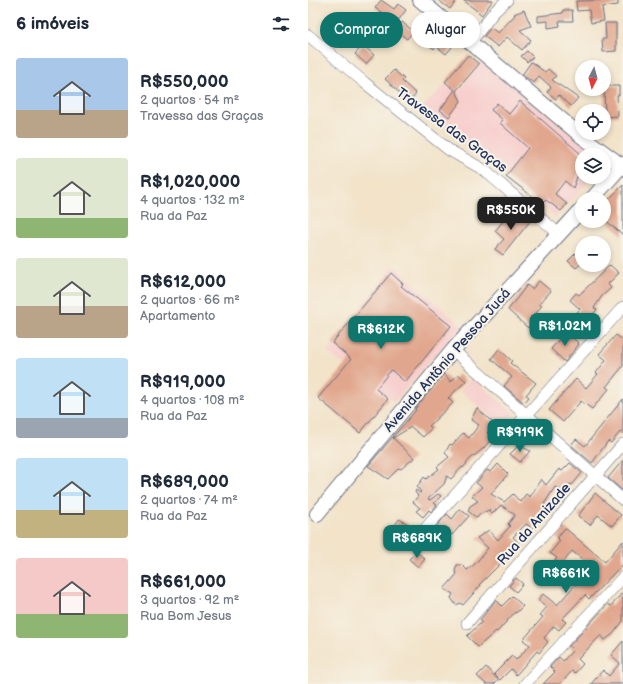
<!DOCTYPE html>
<html lang="pt">
<head>
<meta charset="utf-8">
<style>
	:root { --surface:#fff; --page:#f6f6f7; --text:#1f2937; --muted:#747a83; --accent:#0f766e }
	body { margin:0; font-family:"Balsamiq Sans",sans-serif; background:var(--page); color:var(--text); height:100vh; display:flex; flex-direction:column; font-size:15px; white-space:nowrap }
	* { box-sizing:border-box; margin:0 }
	p { font-size:13px; color:var(--muted) }
	.icon { flex:none; width:22px; height:22px; fill:none; stroke:currentColor; stroke-width:2; stroke-linecap:round; stroke-linejoin:round }
	.map { position:relative; flex:1; overflow:hidden }
	.side { display:flex; flex-direction:column; background:var(--surface); width:308px }
	.side>* { flex:none }
	.top-card { position:absolute; left:12px; top:12px; width:243px; height:36px; display:flex; gap:8px }
	.needle { width:26px; rotate:186deg }
	.tools { position:absolute; left:267px; top:60px; display:grid; gap:8px }
	.tools a { display:grid; place-items:center; width:36px; height:36px; border-radius:50%; background:var(--surface); box-shadow:0 2px 6px #0003; font-size:20px }
	.price { position:absolute; translate:-50% -34px; padding:0 9px; border-radius:8px; background:var(--accent); color:#fff; font-size:13px; line-height:26px; filter:drop-shadow(0 1px 2px #0008) }
	.price::after { content:''; position:absolute; left:50%; top:24px; width:12px; height:9px; margin-left:-6px; background:inherit; clip-path:polygon(0 0,100% 0,50% 100%) }
	.price.on { background:#222; color:#fff }
	ul { padding:0; list-style:none }
	li { display:flex; align-items:center; gap:12px; height:100px; padding:0 16px }
	li span { display:grid; place-items:center; flex:none; width:112px; height:80px; border-radius:4px; color:#555 }
	li>.icon { margin-inline-start:auto }
	span .icon { width:48px; height:48px; fill:#fffc; stroke-width:1 }
	li b { font-size:17px }
	h2 { display:flex; justify-content:space-between; align-items:center; height:48px; padding:0 16px; font-size:17px }
	.tag { padding:0 14px; border-radius:18px; background:var(--surface); box-shadow:0 2px 6px #0003; font-size:14px; line-height:36px }
	.tag.on { background:var(--accent); color:#fff }
	main { display:flex; flex:1; min-height:0 }
	.map>svg:first-child { display:block }
	.built { fill:#f7d0ce }
	.building { fill:#e1a78e }
	.lines { fill:none; stroke-linecap:round; stroke-linejoin:round }
	.minor-casing { stroke:#666e83; stroke-width:12 }
	.tertiary-casing { stroke:#666e83; stroke-width:16 }
	.minor { stroke:#fff; stroke-width:11 }
	.tertiary { stroke:#fff; stroke-width:14 }
	.labels { text-anchor:middle; dominant-baseline:central; stroke-width:4; stroke-linejoin:round; paint-order:stroke }
	.street-label { font-size:14px; fill:#1b2f5e; stroke:#f7f3e8 }
</style>
</head>
<body>
<main>
<section class="side">
<h2>6 imóveis<svg class="icon" aria-label="filters" viewBox="0 0 24 24"><path d="M4 7h16M4 17h16"/><circle cx="9" cy="7" r="2"/><circle cx="15" cy="17" r="2"/></svg></h2>
<ul>
<li><span style="background:linear-gradient(#a9c7e8 65%,#b9a48a 0)"><svg class="icon" aria-label="home" viewBox="0 0 24 24"><path d="M3 11l9-7 9 7M6 9v11h12V9"/></svg></span><div><b>R$550,000</b><p>2 quartos · 54 m²</p><p>Travessa das Graças</p></div></li>
<li><span style="background:linear-gradient(#dfe7d0 75%,#8fb573 0)"><svg class="icon" aria-label="home" viewBox="0 0 24 24"><path d="M3 11l9-7 9 7M6 9v11h12V9"/></svg></span><div><b>R$1,020,000</b><p>4 quartos · 132 m²</p><p>Rua da Paz</p></div></li>
<li><span style="background:linear-gradient(#dfe7d0 60%,#b9a48a 0)"><svg class="icon" aria-label="home" viewBox="0 0 24 24"><path d="M3 11l9-7 9 7M6 9v11h12V9"/></svg></span><div><b>R$612,000</b><p>2 quartos · 66 m²</p><p>Apartamento</p></div></li>
<li><span style="background:linear-gradient(#bfe0f5 75%,#9aa5b1 0)"><svg class="icon" aria-label="home" viewBox="0 0 24 24"><path d="M3 11l9-7 9 7M6 9v11h12V9"/></svg></span><div><b>R$919,000</b><p>4 quartos · 108 m²</p><p>Rua da Paz</p></div></li>
<li><span style="background:linear-gradient(#bfe0f5 65%,#c2b280 0)"><svg class="icon" aria-label="home" viewBox="0 0 24 24"><path d="M3 11l9-7 9 7M6 9v11h12V9"/></svg></span><div><b>R$689,000</b><p>2 quartos · 74 m²</p><p>Rua da Paz</p></div></li>
<li><span style="background:linear-gradient(#f6c9c9 70%,#8fb573 0)"><svg class="icon" aria-label="home" viewBox="0 0 24 24"><path d="M3 11l9-7 9 7M6 9v11h12V9"/></svg></span><div><b>R$661,000</b><p>3 quartos · 92 m²</p><p>Rua Bom Jesus</p></div></li>
</ul>
</section>
<div class="map">
<svg width="315" height="684" viewBox="0 0 315 684">
	<rect width="100%" height="100%" fill="#f7f3e8"/>
	<filter id="ink" filterUnits="userSpaceOnUse"><feTurbulence type="fractalNoise" baseFrequency=".025" numOctaves="2"/><feDisplacementMap in="SourceGraphic" scale="8" xChannelSelector="R" yChannelSelector="G"/><feConvolveMatrix kernelMatrix="1 2 1 2 8 2 1 2 1" color-interpolation-filters="sRGB"/></filter>
	<filter id="wash" filterUnits="userSpaceOnUse"><feTurbulence type="fractalNoise" baseFrequency=".012" numOctaves="4" result="noise"/><feDisplacementMap in="SourceGraphic" scale="16" xChannelSelector="R" yChannelSelector="G"/><feGaussianBlur stdDeviation="0.9" result="paint"/><feColorMatrix in="noise" values="0 0 0 0 0 0 0 0 0 0 0 0 0 0 0 0 0 1.4 0 .05"/><feComposite in="paint" operator="in"/></filter>
	<g filter="url(#wash)">
		<rect width="100%" height="100%" fill="#f2e3c9"/>
		<g class="built">
			<polygon points="175,60 289,155 274,155 274,177 284,177 248,217 114,108 137,85 151,91"/>
			<polygon points="85,266 154,326 86,402 19,352"/>
			<polygon points="164,377 206,414 195,427 152,390"/>
		</g>
		<g id="blocks">
			<g class="building">
				<polygon points="73,0 86,9 90,4 98,10 89,22 67,8"/>
				<polygon points="130,0 149,0 142,9"/>
				<polygon points="155,0 185,0 174,15"/>
				<polygon points="310,0 310,5 294,7 296,21 283,23 281,10 269,11 268,1"/>
				<polygon points="216,10 223,26 212,30 223,40 214,50 199,37 190,47 176,36 183,28 190,33 207,15 206,14"/>
				<polygon points="255,10 264,10 265,21 251,21 252,26 240,28 240,21 230,22 230,16 255,13"/>
				<polygon points="94,22 105,31 99,39 88,30"/>
				<polygon points="297,23 308,23 308,51 295,52 294,39 298,39"/>
				<polygon points="123,31 144,47 138,54 128,46 126,49 115,41"/>
				<polygon points="55,45 66,55 58,64 47,54"/>
				<polygon points="219,51 225,57 219,62 213,56"/>
				<polygon points="160,55 171,64 148,91 153,101 141,117 132,110 147,90 137,82"/>
				<polygon points="223,62 237,72 240,69 248,76 244,80 270,98 263,106 251,95 248,99 239,92 243,87 231,76 226,83 214,75"/>
				<polygon points="86,70 96,79 94,81 108,94 101,102 77,79"/>
				<polygon points="296,86 311,86 311,95 309,95 310,116 297,117"/>
				<polygon points="212,101 274,155 274,163 265,188 257,181 247,194 259,204 253,211 238,200 234,204 198,176 220,148 192,123 195,120 183,110 189,103 201,114"/>
				<polygon points="315,185 315,235 296,219 296,204"/>
				<polygon points="213,211 223,220 195,255 187,249 196,239 187,231 200,215 206,220"/>
				<polygon points="268,253 274,259 274,263 268,268 260,261"/>
				<polygon points="302,265 311,273 300,284 303,288 294,296 286,308 289,310 268,330 259,323 272,309 262,300 268,293 271,295"/>
				<polygon points="83,273 95,284 93,286 143,326 97,382 83,370 68,389 80,399 52,433 10,398 43,359 24,343"/>
				<polygon points="231,281 243,291 231,304 234,305 227,315 229,317 220,328 200,310 219,285 224,289"/>
				<polygon points="258,331 271,344 257,362 243,349"/>
				<polygon points="308,335 315,340 315,366 298,387 301,389 284,409 273,401 255,422 241,410 268,379 278,388 290,374 288,373 298,360 291,354"/>
				<polygon points="191,349 204,361 202,363 228,383 218,395 221,397 216,403 196,386 204,377 183,359"/>
				<polygon points="136,374 143,382 150,374 158,381 140,398 145,403 121,426 124,428 115,437 103,427 85,438 106,458 93,469 91,468 80,479 60,466 108,410 107,409"/>
				<polygon points="315,399 315,434 312,432 303,443 300,441 284,463 263,445 268,439 277,446"/>
				<polygon points="169,408 185,423 179,433 185,437 176,448 162,459 155,468 154,467 143,479 139,476 136,484 120,499 122,500 130,494 133,496 126,503 129,505 123,512 121,510 115,517 108,511 112,508 105,502 110,496 107,492 108,490 112,493 113,492 109,487 116,477 118,479 131,469 129,467 141,457 137,453 142,444 144,445 155,433 161,438 171,425 163,420"/>
				<polygon points="211,445 222,451 212,462 202,454"/>
				<polygon points="315,460 315,491 300,478"/>
				<polygon points="262,463 274,473 264,485 262,484 256,492 247,487 236,504 240,509 233,518 224,528 218,524 205,537 211,543 203,553 172,584 173,585 155,605 152,603 148,605 143,598 145,594 136,589 149,574 147,571 149,565 154,565 159,570 167,564 180,548 169,538 181,530 190,540 202,526 200,524 207,515 193,505 184,514 181,510 172,514 169,518 160,511 162,506 170,501 164,496 174,487 168,483 179,470 183,472 190,464 200,474 183,494 196,502 205,494 212,502 218,494 222,497 233,479 238,485 251,469 254,471"/>
				<polygon points="287,493 313,515 304,526 290,515 282,525 270,516"/>
				<polygon points="152,509 161,516 144,535 142,533 140,536 128,527 139,514 144,519"/>
				<polygon points="91,519 100,524 95,531 87,525"/>
				<polygon points="257,528 297,562 315,541 315,564 281,599 277,595 254,619 258,622 251,630 246,626 236,638 240,642 231,653 229,651 208,675 203,669 192,680 186,674 204,656 208,660 222,645 215,640 235,617 232,615 239,607 230,600 235,594 249,605 278,573 274,569 279,563 264,551 249,571 253,574 247,580 237,571 249,558 242,553 252,541 249,538"/>
				<polygon points="109,552 117,559 110,567 101,559"/>
				<polygon points="208,578 215,584 208,592 201,586"/>
				<polygon points="315,592 315,621 305,634 297,640 293,635 270,659 275,664 267,673 264,671 252,684 235,684 247,672 242,667 251,657 255,661 265,650 261,646 300,604 303,606"/>
				<polygon points="204,596 215,606 208,613 207,612 189,632 188,631 170,647 159,636 174,622 172,620 188,600 194,606"/>
				<polygon points="315,641 315,684 283,684 295,670 301,676 312,663 303,655"/>
				<polygon points="178,667 190,680 186,684 178,684 169,676"/>
			</g>
		</g>
	</g>
	<g filter="url(#ink)">
		<use href="#blocks" fill-opacity="0" stroke="#666e83" stroke-width="1"/>
		<g class="lines">
			<defs>
				<g id="minor">
					<polyline points="0,35 57,83 141,150 176,170 251,234"/>
					<polyline points="162,43 186,12 199,0"/>
					<polyline points="145,350 315,500"/>
					<polyline points="108,539 315,307"/>
					<polyline points="159,623 315,444"/>
					<polyline points="217,684 315,577"/>
				</g>
				<g id="tertiary">
					<polyline points="112,0 272,135 314,166"/>
					<polyline points="284,199 315,164"/>
					<polyline points="9,514 145,350 274,209"/>
				</g>
			</defs>
			<use href="#minor" class="minor-casing"/>
			<use href="#tertiary" class="tertiary-casing"/>
			<use href="#minor" class="minor"/>
			<use href="#tertiary" class="tertiary"/>
		</g>
	</g>
	<g class="labels">
		<g class="street-label">
			<text transform="translate(144 130) rotate(36)">Travessa das Graças</text>
			<text transform="translate(139 360) rotate(-49)">Avenida Antônio Pessoa Jucá</text>
			<text transform="translate(226 524) rotate(-49)">Rua da Amizade</text>
		</g>
	</g>
</svg>
<div class="tools">
<a><svg class="needle" viewBox="-14 -14 28 28"><path d="M0-13l5 13h-10z" fill="#e53935"/><path d="M0 13l5-13h-10z" fill="#747a83"/></svg></a>
<a><svg class="icon" aria-label="locate" viewBox="0 0 24 24"><circle cx="12" cy="12" r="6"/><path d="M12 2v4M12 18v4M2 12h4M18 12h4"/></svg></a>
<a><svg class="icon" aria-label="layers" viewBox="0 0 24 24"><path d="M12 4l9 5-9 5-9-5zM3 14l9 5 9-5"/></svg></a>
<a>+</a>
<a>−</a>
</div>
<b class="price on" style="left:203px;top:231px">R$550K</b>
<b class="price" style="left:257px;top:347px">R$1.02M</b>
<b class="price" style="left:73px;top:350px">R$612K</b>
<b class="price" style="left:212px;top:453px">R$919K</b>
<b class="price" style="left:109px;top:559px">R$689K</b>
<b class="price" style="left:258px;top:594px">R$661K</b>
<div class="top-card">
<a class="tag on">Comprar</a>
<a class="tag">Alugar</a>
</div>
</div>
</main>
</body>
</html>
